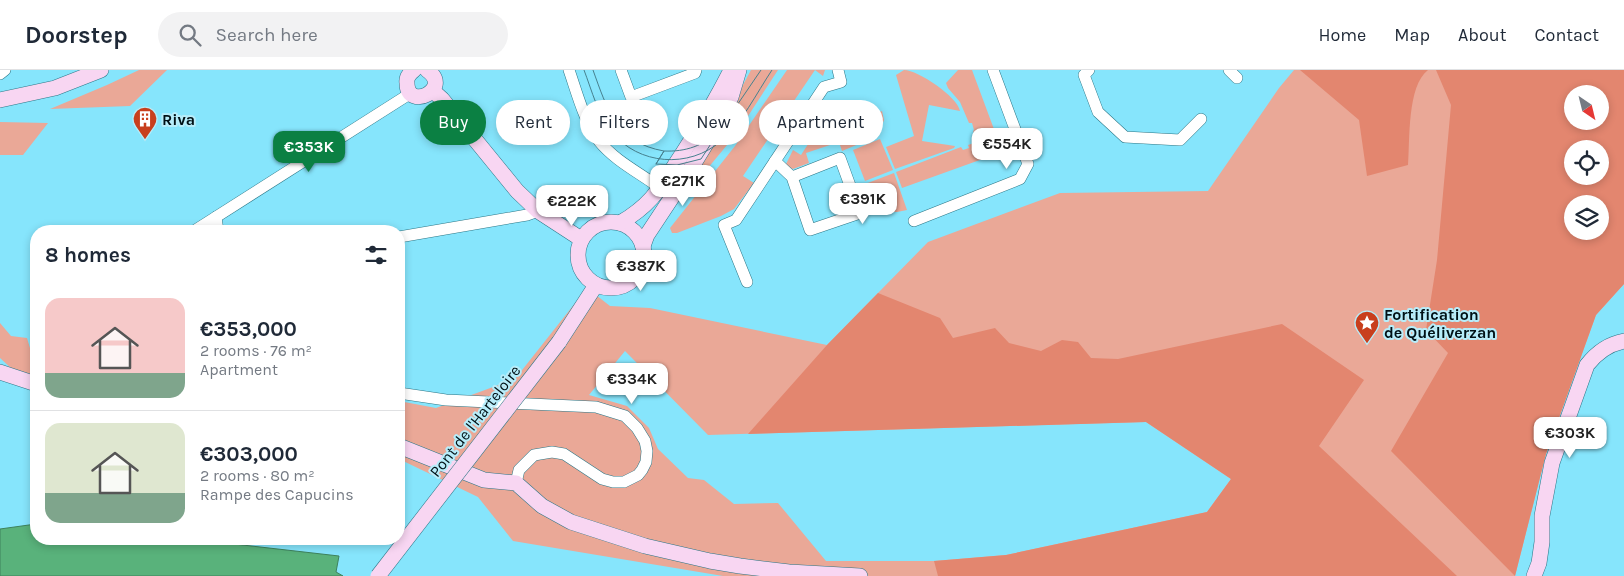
<!DOCTYPE html>
<html lang="en">
<head>
<meta charset="utf-8">
<style>
	:root { --surface:#fff; --page:#f2f2f3; --text:#1f2937; --muted:#747a83; --line:#e0e1e3; --accent:#0b8043 }
	body { margin:0; font-family:Karla,sans-serif; background:var(--page); color:var(--text); height:100vh; display:flex; flex-direction:column; font-size:19px; white-space:nowrap }
	* { box-sizing:border-box; margin:0 }
	p { font-size:16px; color:var(--muted) }
	.icon { flex:none; width:28px; height:28px; fill:none; stroke:currentColor; stroke-width:2; stroke-linecap:round; stroke-linejoin:round }
	.map { position:relative; flex:1; overflow:hidden }
	.drawer { position:absolute; left:30px; top:155px; width:375px; height:320px; display:flex; flex-direction:column; background:var(--surface); border-radius:20px; box-shadow:0 2px 8px #0003 }
	.drawer>* { flex:none }
	.hud { position:absolute; left:420px; top:30px; width:475px; height:45px; display:flex; gap:10px }
	.needle { width:32px; rotate:145deg }
	.controls { position:absolute; left:1564px; top:15px; display:grid; gap:10px }
	.controls a { display:grid; place-items:center; width:45px; height:45px; border-radius:50%; background:var(--surface); box-shadow:0 2px 8px #0003; font-size:25px }
	.price { position:absolute; translate:-50% -42px; padding:0 11px; border-radius:10px; background:#fff; color:#222; font-size:16px; line-height:32px; filter:drop-shadow(0 1px 2px #0008) }
	.price::after { content:''; position:absolute; left:50%; top:30px; width:15px; height:11px; margin-left:-8px; background:inherit; clip-path:polygon(0 0,100% 0,50% 100%) }
	.price.active { background:var(--accent); color:#fff }
	ul { padding:0; list-style:none }
	li { display:flex; align-items:center; gap:15px; height:125px; padding:0 15px }
	li+li { border-top:1px solid var(--line) }
	li span { display:grid; place-items:center; flex:none; width:140px; height:100px; border-radius:15px; color:#555 }
	li>.icon { margin-inline-start:auto }
	span .icon { width:60px; height:60px; fill:#fffc; stroke-width:1 }
	li b { font-size:21px }
	h2 { display:flex; justify-content:space-between; align-items:center; height:60px; padding:0 15px; font-size:21px }
	.pill { padding:0 18px; border-radius:22px; background:var(--surface); box-shadow:0 2px 8px #0003; font-size:18px; line-height:45px }
	.pill.active { background:var(--accent); color:#fff }
	header { display:flex; align-items:center; gap:30px; box-sizing:border-box; height:70px; padding:0 25px; background:var(--surface); border-bottom:1px solid var(--line) }
	header strong { font-size:24px }
	nav { display:flex; gap:28px; margin-inline-start:auto; font-size:18px }
	.search { width:350px; height:45px; background:var(--page); display:flex; align-items:center; gap:12px; box-sizing:border-box; padding:0 18px; border-radius:28px; color:var(--muted); font-size:19px }
	.map>svg:first-child { display:block }
	.green { fill:#eaa897; fill-rule:evenodd }
	.forest { fill:#e3866f; fill-rule:evenodd }
	.water { fill:#59b27b; stroke:#3e825d }
	.lines { fill:none; stroke-linecap:round; stroke-linejoin:round }
	.street-casing { stroke:#2b7686; stroke-width:12 }
	.secondary-casing { stroke:#2b7686; stroke-width:16 }
	.street { stroke:#fff; stroke-width:11 }
	.secondary { stroke:#f8d6f2; stroke-width:15 }
	.tram { stroke:#47818f; stroke-width:1 }
	.secondary-bridge-casing { stroke:#2b7686; stroke-width:16; stroke-linecap:butt }
	.secondary-bridge { stroke:#f8d6f2; stroke-width:15 }
	.labels { text-anchor:middle; dominant-baseline:central; stroke-width:4; stroke-linejoin:round; paint-order:stroke }
	.poi-label { font-size:16px; font-weight:bold; fill:#001116; stroke:#b7edfa; text-anchor:start }
	.street-label { font-size:16px; fill:#001116; stroke:#b7edfa }
</style>
</head>
<body>
<header>
<strong>Doorstep</strong>
<div class="search"><svg class="icon" aria-label="search" viewBox="0 0 24 24"><circle cx="10" cy="10" r="6"/><path d="M15 15l6 6"/></svg>Search here</div>
<nav><a>Home</a><a>Map</a><a>About</a><a>Contact</a></nav>
</header>
<div class="map">
<svg width="1624" height="506" viewBox="0 0 1624 506">
	<rect width="100%" height="100%" fill="#86e5fc"/>
	<g class="green">
		<polygon points="139,0 167,0 130,36 50,39 107,15"/>
		<polygon points="751,0 778,0 737,63 693,116 687,111 724,50"/>
		<polygon points="787,0 825,0 823,6 815,0 743,106 754,113 734,139 721,146 677,163 672,163 670,158 735,76"/>
		<path d="M904,0C918,0 958,27 960,41L929,35L922,71L955,76L954,78L895,99L886,77L914,66L896,5Z"/>
		<path d="M958,0H972L998,70L1004,63L1008,65L1010,71C989,79 985,83 973,61L974,60L972,53H969L960,32L948,18L946,13Z"/>
		<path d="M1294,0H1624V214L1596,245L1546,384L1515,506H723L513,471L478,427L399,389V331L436,338L515,309L587,218L610,236L650,238L827,275L928,172L1060,123L1208,121L1279,18ZM1572,24H1600V51H1572ZM1572,79H1600V106H1572ZM1572,134H1600V161H1572ZM625,281L708,365L1146,352L1231,409L1207,442L1006,485L934,491H826L778,433L734,434L704,410L688,408L658,379L649,358L627,336L589,325Z"/>
		<polygon points="847,31 855,52 882,41 884,50 878,66 842,81 839,72 806,83 809,93 793,99 785,96 793,80 801,85 832,37"/>
		<polygon points="0,52 48,53 23,85 0,85"/>
		<polygon points="880,69 893,100 865,111 853,80"/>
		<polygon points="977,72 980,77 986,81 997,79 1002,82 902,118 896,102 961,77 963,80 969,78 968,75"/>
		<polygon points="894,103 907,140 897,142 872,141 865,114"/>
		<polygon points="0,253 11,266 27,268 30,278 36,284 36,321 0,288"/>
	</g>
	<g class="forest">
		<path d="M1300,0H1428C1407,16 1410,70 1408,95L1367,106L1359,50Z"/>
		<path d="M1436,0H1624V214L1596,245L1546,384L1515,506L1391,381L1448,283L1426,260L1437,190L1451,35ZM1572,24H1600V51H1572ZM1572,79H1600V106H1572ZM1572,134H1600V161H1572Z"/>
		<polygon points="878,223 940,248 953,268 995,258 1009,273 1041,281 1062,270 1078,272 1091,288 1118,289 1282,254 1364,310 1319,376 1457,506 938,506 934,491 1006,485 1207,442 1231,409 1146,352 748,364 827,275"/>
	</g>
	<polygon class="water" points="36,454 36,469 190,469 339,486 336,502 343,506 0,506 0,459"/>
	<g class="lines">
		<defs>
			<g id="street">
				<path d="M569,0C577,23 584,51 599,71C615,91 640,103 660,118"/>
				<polyline points="621,0 631,27 695,3 696,0"/>
				<polyline points="1089,0 1084,5 1098,42 1125,67 1180,70 1201,49"/>
				<polyline points="1229,0 1237,8"/>
				<polyline points="0,4 5,0"/>
				<polyline points="775,91 792,107 810,160 860,143 840,88 792,107"/>
				<polyline points="216,147 218,161"/>
				<polyline points="914,151 1020,109 1028,94 993,0"/>
				<polyline points="194,161 411,23"/>
				<polyline points="399,167 527,145 538,141"/>
				<polyline points="747,212 724,155 736,150 824,17 841,12 838,0"/>
				<polyline points="399,323 446,330 596,337 625,346 637,358 645,371 647,381 646,392 642,400 638,405 624,412 613,412 602,409 564,384 552,382 534,385 519,400 516,413"/>
			</g>
			<g id="secondary">
				<path d="M414,0C410,3 406,7 407,13C407,42 454,19 427,0"/>
				<polyline points="433,21 442,29 517,121 538,141 581,169"/>
				<polyline points="0,30 55,18 101,0"/>
				<circle cx="611" cy="185" r="33"/>
				<path d="M620,153C653,134 661,116 681,86C699,58 716,30 731,0"/>
				<polyline points="643,176 647,165 688,103 718,54 731,27 739,0"/>
				<polyline points="559,272 596,215"/>
				<polyline points="0,302 36,314"/>
				<polyline points="399,376 484,410 516,413 542,436 571,452 645,476 710,491 740,496 789,502 860,506"/>
				<path d="M1534,506L1539,493L1542,472V446L1552,393L1587,295C1597,282 1608,274 1624,271"/>
			</g>
		</defs>
		<use href="#street" class="street-casing"/>
		<use href="#secondary" class="secondary-casing"/>
		<use href="#street" class="street"/>
		<use href="#secondary" class="secondary"/>
		<g class="tram">
			<path d="M584,0C592,21 598,45 612,62C638,95 689,99 721,71C742,53 756,24 772,0"/>
			<path d="M593,0C607,39 617,73 664,81L656,94"/>
			<path d="M720,60L701,89L677,95L656,94L664,81C685,82 704,76 720,60Z"/>
			<polyline points="716,66 761,0"/>
		</g>
		<defs>
			<polyline id="secondary-bridge" points="378,506 559,272"/>
		</defs>
		<use href="#secondary-bridge" class="secondary-bridge-casing"/>
		<use href="#secondary-bridge" class="secondary-bridge"/>
	</g>
	<defs>
		<symbol id="building-pin" viewBox="-11 -11 22 30"><path d="M0 17L-7.5 6A9.5 9.5 0 1 1 7.5 6Z" fill="#c83f1d" stroke="#b7edfa"/><path d="M-4-6H4V6H1V3H-1V6H-4ZM-2.5-4.3h1.7v1.8h-1.7ZM.8-4.3h1.7v1.8H.8ZM-2.5-1h1.7V.8h-1.7ZM.8-1h1.7V.8H.8Z" fill="#fff"/></symbol>
		<symbol id="sight-pin" viewBox="-11 -11 22 30"><path d="M0 17L-7.5 6A9.5 9.5 0 1 1 7.5 6Z" fill="#c83f1d" stroke="#b7edfa"/><path d="M0-6L1.8-2.2L6-1.7L2.9 1.2L3.7 5.4L0 3.3L-3.7 5.4L-2.9 1.2L-6-1.7L-1.8-2.2Z" fill="#fff"/></symbol>
	</defs>
	<g fill-rule="evenodd">
		<use href="#building-pin" x="131" y="35" width="28" height="38"/>
		<use href="#sight-pin" x="1353" y="239" width="28" height="38"/>
	</g>
	<g class="labels">
		<g class="poi-label">
			<text x="162" y="49">Riva</text>
			<text x="1384" y="244">Fortification<tspan x="1384" dy="18">de Quéliverzan</tspan></text>
		</g>
		<g class="street-label">
			<text transform="translate(475 351) rotate(-52)">Pont de l'Harteloire</text>
		</g>
	</g>
</svg>
<div class="controls">
<a><svg class="needle" viewBox="-14 -14 28 28"><path d="M0-13l5 13h-10z" fill="#e53935"/><path d="M0 13l5-13h-10z" fill="#747a83"/></svg></a>
<a><svg class="icon" aria-label="locate" viewBox="0 0 24 24"><circle cx="12" cy="12" r="6"/><path d="M12 2v4M12 18v4M2 12h4M18 12h4"/></svg></a>
<a><svg class="icon" aria-label="layers" viewBox="0 0 24 24"><path d="M12 4l9 5-9 5-9-5zM3 14l9 5 9-5"/></svg></a>
</div>
<b class="price" style="left:1007px;top:100px">€554K</b>
<b class="price active" style="left:309px;top:103px">€353K</b>
<b class="price" style="left:683px;top:137px">€271K</b>
<b class="price" style="left:863px;top:155px">€391K</b>
<b class="price" style="left:572px;top:157px">€222K</b>
<b class="price" style="left:641px;top:222px">€387K</b>
<b class="price" style="left:632px;top:335px">€334K</b>
<b class="price" style="left:1570px;top:389px">€303K</b>
<div class="hud">
<a class="pill active">Buy</a>
<a class="pill">Rent</a>
<a class="pill">Filters</a>
<a class="pill">New</a>
<a class="pill">Apartment</a>
</div>
<section class="drawer">
<h2>8 homes<svg class="icon" aria-label="filters" viewBox="0 0 24 24"><path d="M4 7h16M4 17h16"/><circle cx="9" cy="7" r="2"/><circle cx="15" cy="17" r="2"/></svg></h2>
<ul>
<li><span style="background:linear-gradient(#f6c9c9 75%,#7fa58c 0)"><svg class="icon" aria-label="home" viewBox="0 0 24 24"><path d="M3 11l9-7 9 7M6 9v11h12V9"/></svg></span><div><b>€353,000</b><p>2 rooms · 76 m²</p><p>Apartment</p></div></li>
<li><span style="background:linear-gradient(#dfe7d0 70%,#7fa58c 0)"><svg class="icon" aria-label="home" viewBox="0 0 24 24"><path d="M3 11l9-7 9 7M6 9v11h12V9"/></svg></span><div><b>€303,000</b><p>2 rooms · 80 m²</p><p>Rampe des Capucins</p></div></li>
</ul>
</section>
</div>
</body>
</html>
